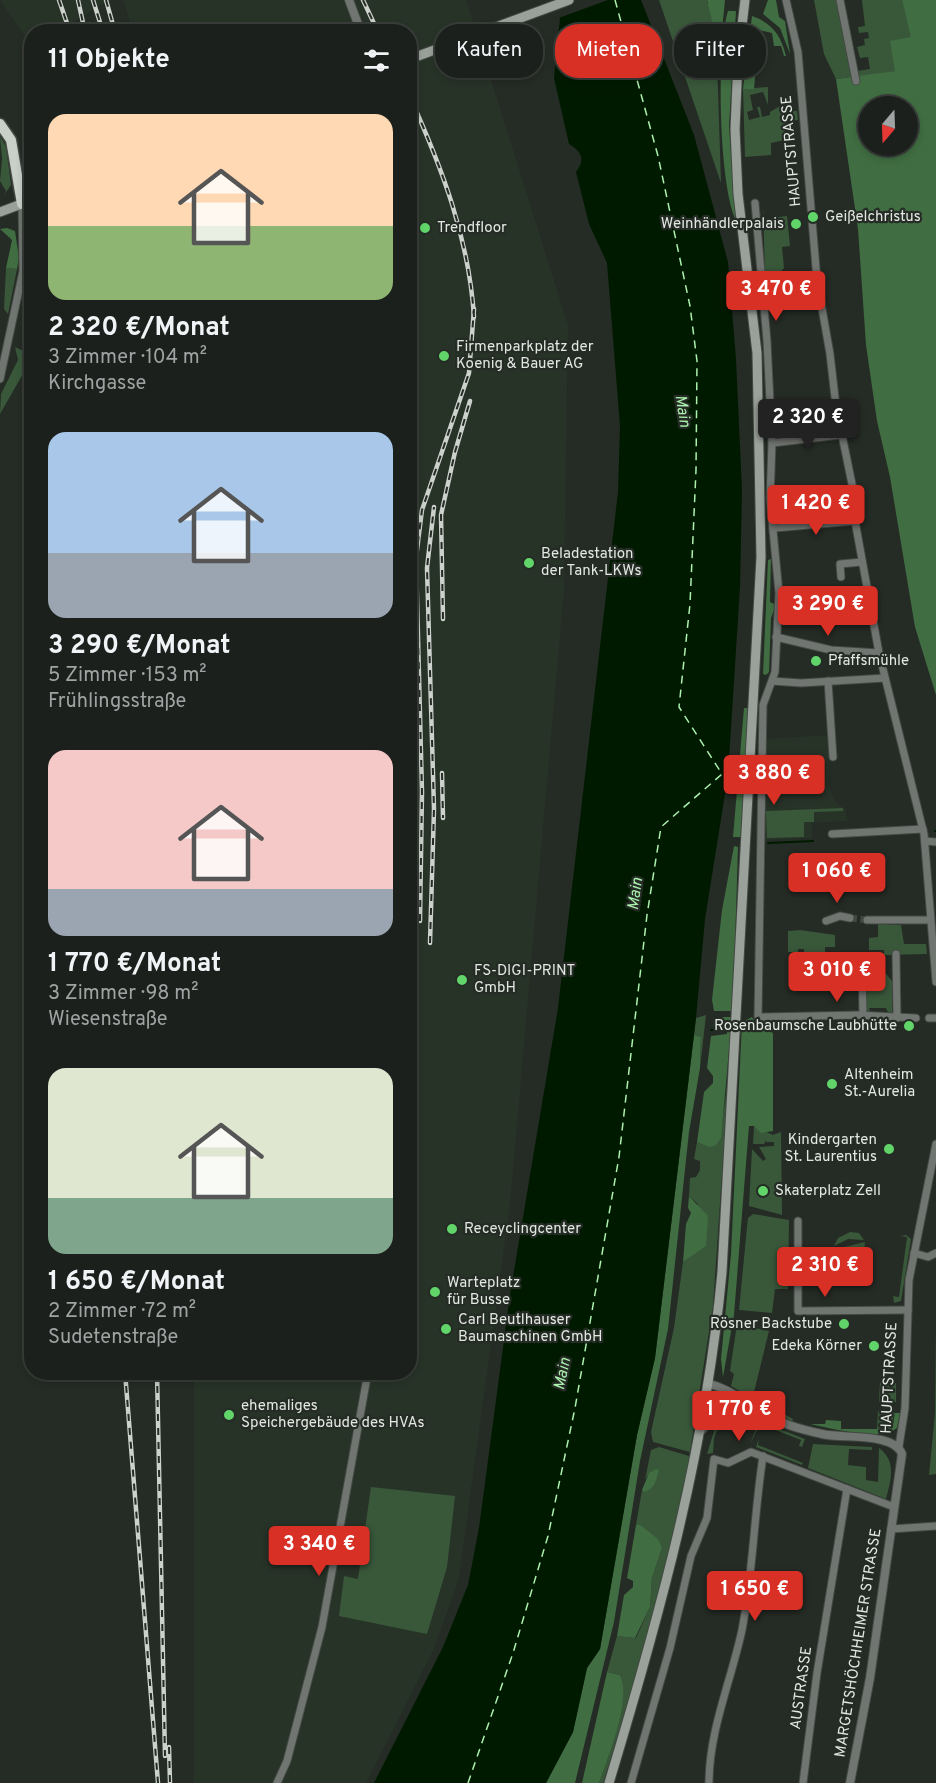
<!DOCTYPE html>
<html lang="de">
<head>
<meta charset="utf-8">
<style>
	:root { --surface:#1c201c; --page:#252825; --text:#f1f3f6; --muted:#a0a3a3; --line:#3a3e3b; --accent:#d93025 }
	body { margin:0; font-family:Overpass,sans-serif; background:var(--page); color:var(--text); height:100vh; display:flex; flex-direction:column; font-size:22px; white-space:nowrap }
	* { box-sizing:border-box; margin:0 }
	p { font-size:20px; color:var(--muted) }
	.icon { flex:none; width:33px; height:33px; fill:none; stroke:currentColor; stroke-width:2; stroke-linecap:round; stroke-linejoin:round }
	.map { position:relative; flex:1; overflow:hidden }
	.details { position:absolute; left:24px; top:24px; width:393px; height:1356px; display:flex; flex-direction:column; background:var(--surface); border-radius:24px; box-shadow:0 3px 9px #0003,0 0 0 2px var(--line) }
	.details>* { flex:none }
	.guide { position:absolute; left:435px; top:24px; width:411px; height:54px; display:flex; gap:12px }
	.needle { width:39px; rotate:199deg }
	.buttons { position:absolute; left:858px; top:96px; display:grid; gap:12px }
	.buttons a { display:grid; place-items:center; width:60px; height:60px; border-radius:50%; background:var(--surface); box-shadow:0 3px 9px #0003,0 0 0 2px var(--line); font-size:30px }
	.price { position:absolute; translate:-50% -51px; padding:0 14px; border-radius:6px; background:var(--accent); color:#fff; font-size:20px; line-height:39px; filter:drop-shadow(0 2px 3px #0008) }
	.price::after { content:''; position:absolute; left:50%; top:36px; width:18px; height:14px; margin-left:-9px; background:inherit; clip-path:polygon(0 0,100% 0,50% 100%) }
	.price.selected { background:#222; color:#fff }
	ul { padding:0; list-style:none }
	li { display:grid; align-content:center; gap:12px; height:318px; padding:0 24px }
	li span { display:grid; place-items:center; height:186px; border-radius:18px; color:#555 }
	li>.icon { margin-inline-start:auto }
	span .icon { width:108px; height:108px; fill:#fffc; stroke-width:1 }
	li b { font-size:26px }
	h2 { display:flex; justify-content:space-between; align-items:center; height:72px; padding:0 24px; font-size:26px }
	.tag { padding:0 21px; border-radius:24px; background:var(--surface); box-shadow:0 3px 9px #0003,0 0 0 2px var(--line); font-size:21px; line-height:54px }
	.tag.selected { background:var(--accent); color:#fff }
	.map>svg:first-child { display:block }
	.built { fill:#283328 }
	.green { fill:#39583a }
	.forest { fill:#406d42; fill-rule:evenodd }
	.water { fill:#001a00 }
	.pier { fill:#252b25 }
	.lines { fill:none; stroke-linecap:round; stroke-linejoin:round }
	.stream { stroke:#001a00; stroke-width:2 }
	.ferry { stroke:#acf1ae; stroke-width:1.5; stroke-dasharray:8 6; stroke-linecap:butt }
	.minor-tunnel { stroke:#414741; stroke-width:7; stroke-dasharray:7 3.5; stroke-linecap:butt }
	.minor-casing { stroke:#434943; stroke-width:9 }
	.tertiary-casing { stroke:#434943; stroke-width:10 }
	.secondary-casing { stroke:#434943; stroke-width:11 }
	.trunk-casing { stroke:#434943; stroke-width:13 }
	.minor { stroke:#717571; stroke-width:7 }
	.tertiary { stroke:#717571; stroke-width:8 }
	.secondary { stroke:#9aa09a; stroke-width:9 }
	.trunk { stroke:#c8d0c8; stroke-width:10 }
	.rail-casing { stroke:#ccd1cc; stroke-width:4.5 }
	.rail { stroke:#252b25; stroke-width:2; stroke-dasharray:7; stroke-linecap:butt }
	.poi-dot { fill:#61d56a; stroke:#252b25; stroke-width:2 }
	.labels { text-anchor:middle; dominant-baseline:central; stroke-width:4.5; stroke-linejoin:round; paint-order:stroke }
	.street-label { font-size:15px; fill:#e2e7e2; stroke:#252b25 }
	.poi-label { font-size:15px; fill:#e2e7e2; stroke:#252b25; text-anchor:start }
	.water-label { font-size:16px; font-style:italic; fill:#acf1ae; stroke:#252b25 }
</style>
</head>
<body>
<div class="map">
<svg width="936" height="1783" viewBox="0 0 936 1783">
	<rect width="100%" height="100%" fill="#252b25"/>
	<g class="built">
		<polygon points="0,0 109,0 59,31 32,32 31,45"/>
		<polygon points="123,0 466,0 568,325 564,590 510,1204 459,1578 434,1649 366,1783 194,1783 194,1373 410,1372 410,32 133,31"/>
		<polygon points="828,735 830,759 828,784 836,803 846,809 847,821 812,823 812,838 763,840 765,739"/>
	</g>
	<g class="green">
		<polygon points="659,0 707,0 707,3 721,12 717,59 721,183"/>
		<polygon points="814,0 837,0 851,77 836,79 824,54"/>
		<polygon points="862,0 902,0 912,37 895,71 860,78 858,71 870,69 868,57 860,58 857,47 865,45 864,39 869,38 868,32 859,33 858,27 865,26"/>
		<polygon points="768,87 768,105 763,92 750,95 753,110 747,112 749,120 760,117 757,107 760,107 762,117 770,115 770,112 790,100 788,111 797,111 798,120 788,121 789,139 771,143 771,155 745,157 743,89"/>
		<polygon points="0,136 6,147 11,185 4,195 6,191 0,181 2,159"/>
		<polygon points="763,206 764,219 787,216 790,246 782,247 784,268 780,272 781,278 765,275"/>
		<polygon points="6,268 17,269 8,314 4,309"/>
		<polygon points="15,347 30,354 28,365 0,414 1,394 18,360"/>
		<polygon points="843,808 843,811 814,812 814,822 804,822 804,837 767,838 766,811"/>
		<polygon points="878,924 901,925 904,944 926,944 927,954 884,955 884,950 869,950 869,938 878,937"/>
		<polygon points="800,930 835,935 835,947 825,947 825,952 804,952 804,949 798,949 798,952 788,952 788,931"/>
		<polygon points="865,969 882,969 892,981 892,1015 889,1015 886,1008 869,1008 871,1015 865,1015"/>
		<polygon points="706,1015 700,1068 701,1037 694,1035 696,1018"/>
		<polygon points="729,1070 713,1306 690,1452 653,1442 651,1432 674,1328 683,1262 691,1256 698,1204 689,1196 690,1178 696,1177 700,1170 700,1161 694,1159 697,1142 707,1145 722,1124"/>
		<polygon points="754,1126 773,1135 781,1132 782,1215 749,1206 752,1149 763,1161 766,1159 759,1147 774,1146 774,1142 766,1142 766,1140 764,1144 753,1144"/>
		<polygon points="753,1214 789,1220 788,1289 775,1289 772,1313 739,1310 747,1227 748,1218"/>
		<polygon points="850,1232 859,1233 864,1240 848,1239 834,1246 838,1238"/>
		<polygon points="906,1235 911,1239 901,1301 894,1303 893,1296 899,1297 907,1237 900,1236"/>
		<polygon points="865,1242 863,1265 859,1271 836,1271 832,1267 832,1250"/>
		<polygon points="737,1324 769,1331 754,1392 759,1400 793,1419 792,1422 731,1386 734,1374 730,1371"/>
		<polygon points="936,1328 936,1474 929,1475 935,1413"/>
		<polygon points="880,1382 896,1383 896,1402 879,1402"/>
		<polygon points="878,1411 895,1413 890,1428 877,1429"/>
		<polygon points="723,1414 714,1438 713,1453 707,1454 715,1428"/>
		<polygon points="759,1421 805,1439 802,1447 799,1446 801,1440 760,1424 750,1444"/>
		<polygon points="759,1438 758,1445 803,1463 802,1465 756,1447"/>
		<path d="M813,1444L872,1447V1450L849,1449L848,1465L866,1467V1480L878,1482L879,1448C897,1461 891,1480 886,1499L808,1468Z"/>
		<path d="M659,1447L689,1456L690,1463L641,1663L603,1783H599C608,1760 631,1696 620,1675L607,1672L617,1636L636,1638L650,1607L652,1578L662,1548L639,1524L636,1525L642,1490L644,1492L649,1473L645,1480L651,1450Z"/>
		<polygon points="371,1487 455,1496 447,1567 427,1634 339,1616 344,1576 358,1579"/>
	</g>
	<g class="forest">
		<polygon points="707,0 725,0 719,63 715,46 715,33"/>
		<polygon points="768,0 776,0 779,17 785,21 790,54 780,28 763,14"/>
		<path d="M902,0H936V695L915,627L890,477L877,421L866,345L858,229L836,79L895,71L890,41L911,37ZM868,106H908V146H868Z"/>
		<path d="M728,11H736L729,126L736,220C719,186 716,48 728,11Z"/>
		<path d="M752,16C772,23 781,35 786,56H784L781,46H774L772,33L759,30L754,89H743Z"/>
		<polygon points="7,228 15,231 19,258 17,269 6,268 12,240 0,229"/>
		<polygon points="771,559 770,602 776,605 771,618 769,672 766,675 763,674 768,560"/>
		<polygon points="744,708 748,708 742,837 733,837"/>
		<polygon points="734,846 738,847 733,1011 714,1011 712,1000 722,910"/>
		<polygon points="714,1017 732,1017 721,1138 716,1145 710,1147 697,1142 704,1092 713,1083 713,1076 707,1068 711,1036 727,1034 727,1025 713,1026"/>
		<polygon points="752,1017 756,1024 768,1024 773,1034 773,1131 761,1133 754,1126 749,1126 734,1315 723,1377 721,1359 731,1254 742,1022"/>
		<polygon points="694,1035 701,1037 700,1068 689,1132 668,1329 640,1461 614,1622 575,1783 546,1783 573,1732 587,1668 600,1649 637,1435 655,1358"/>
		<polygon points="689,1196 708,1216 706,1246 683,1262 686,1224 691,1213 688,1208"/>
		<path d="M895,1413H900L897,1428C881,1442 830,1428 810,1424H825L826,1420L841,1421V1429H885L893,1424Z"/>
		<path d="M656,1469L659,1470C656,1480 655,1489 644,1492L642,1490L649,1473Z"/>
		<polygon points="639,1524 658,1539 662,1548 652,1578 650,1607 635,1638 617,1636 624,1595 633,1587 633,1581 627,1578 636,1525"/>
		<path d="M607,1672L620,1675C632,1698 608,1759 599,1783H582Z"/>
	</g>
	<path class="water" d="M547,0H641L694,135L728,262L736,359L742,490L740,587L728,775L705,919L696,1018L655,1358L637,1435L600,1649L587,1668L573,1732L546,1783H374L443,1647L468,1585L479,1528L510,1295L558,1008L618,492L620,426L607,263L589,224L576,172C586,159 581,151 569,144L554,78L560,19Z"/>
	<polygon class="pier" points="544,0 608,0 556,19"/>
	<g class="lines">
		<g class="stream">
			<polyline points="935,831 936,831"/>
			<polyline points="768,843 813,841"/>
			<polyline points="750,1023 754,1022"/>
			<polyline points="711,1030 722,1030"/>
		</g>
		<polyline class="ferry" points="468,1783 513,1653 548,1536 575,1408 619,1157 647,915 661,827 722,774 679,707 690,604 696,470 697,361 690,306 658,156 615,0"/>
		<polyline class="minor-tunnel" points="850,918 867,920"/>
		<defs>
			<g id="minor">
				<polyline points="786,0 798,52 817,280 830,354 836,406 852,484 855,521 879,653 924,834 936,982"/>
				<polyline points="840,0 856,81"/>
				<polyline points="755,203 767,341 772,443 770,499 779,593 775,672 763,705 758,1017 858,1015 916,1018"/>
				<polyline points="410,282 412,423 410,444"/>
				<polyline points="0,379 23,271 22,204"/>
				<polyline points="772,443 841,435"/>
				<polyline points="796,502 805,524"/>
				<polyline points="775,528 855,521"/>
				<polyline points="410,575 416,823 410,987"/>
				<polyline points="841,577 840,564 862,562"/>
				<polyline points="776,637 831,650 879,653"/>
				<polyline points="772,681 801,683 885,678"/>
				<polyline points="828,681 833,757"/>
				<polyline points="832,834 923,829"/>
				<polyline points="925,841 936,842"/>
				<polyline points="867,920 930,920"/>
				<polyline points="826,921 840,916 850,918"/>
				<polyline points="896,954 897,1018"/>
				<polyline points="837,965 862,965 863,1016"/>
				<polyline points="929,1018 936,1018"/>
				<polyline points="798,1221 798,1311 908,1310"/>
				<polyline points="914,1253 928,1257 936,1253"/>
				<polyline points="899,1446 905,1408 909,1280 936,1144"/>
				<polyline points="891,1529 936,1526"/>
				<polyline points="277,1783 287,1761 322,1627 368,1372"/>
				<polyline points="631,1783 670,1648 691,1556 707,1518 714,1459 728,1463 751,1452 894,1507"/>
				<path d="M709,1783C709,1731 731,1681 742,1630C753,1573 754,1514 763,1456"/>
				<polyline points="803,1783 817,1673 847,1489"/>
			</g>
			<g id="tertiary">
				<polyline points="349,0 361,32"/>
				<path d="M710,1384C729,1389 741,1400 758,1410C778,1423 799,1429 822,1434C843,1439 894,1432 902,1454L870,1678L850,1783"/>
				<polyline points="707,1396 750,1408"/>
				<polyline points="702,1430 717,1413 737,1405"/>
			</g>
			<g id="secondary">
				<polyline points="410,59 569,0"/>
				<polyline points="0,212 32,200"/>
				<path d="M609,1783C660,1614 706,1448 722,1272L761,557L757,353L738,194L735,129L738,60L745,0"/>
			</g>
			<polyline id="trunk" points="0,124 11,140 22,204"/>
		</defs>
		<use href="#minor" class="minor-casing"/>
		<use href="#tertiary" class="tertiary-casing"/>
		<use href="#secondary" class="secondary-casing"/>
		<use href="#trunk" class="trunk-casing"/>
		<use href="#minor" class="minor"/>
		<use href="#tertiary" class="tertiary"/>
		<use href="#secondary" class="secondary"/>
		<use href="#trunk" class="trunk"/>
		<defs>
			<g id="rail">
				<polyline points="59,0 70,32"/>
				<polyline points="78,0 85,32"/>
				<polyline points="93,0 103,32"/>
				<polyline points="106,0 115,32"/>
				<polyline points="363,0 378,32"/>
				<path d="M410,97C442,168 469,239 474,317"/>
				<polyline points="443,619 441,515 455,452 470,401"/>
				<polyline points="442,773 443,818"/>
				<polyline points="27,811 29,1041 32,1055"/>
				<polyline points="420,921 422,792 416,558 422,510 469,373 474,309"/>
				<polyline points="430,943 434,809 427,568 434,507"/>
				<polyline points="125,1372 158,1783"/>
				<polyline points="157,1372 165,1756"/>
				<polyline points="169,1747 170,1783"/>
			</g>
		</defs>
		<use href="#rail" class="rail-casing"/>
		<use href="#rail" class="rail"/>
	</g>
	<g class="poi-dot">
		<circle cx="813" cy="217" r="6"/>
		<circle cx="796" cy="224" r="6"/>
		<circle cx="425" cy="228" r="6"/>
		<circle cx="444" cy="356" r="6"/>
		<circle cx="529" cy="563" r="6"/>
		<circle cx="816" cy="661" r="6"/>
		<circle cx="462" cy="980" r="6"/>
		<circle cx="909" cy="1026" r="6"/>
		<circle cx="832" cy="1084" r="6"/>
		<circle cx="889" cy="1149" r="6"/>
		<circle cx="763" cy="1191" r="6"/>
		<circle cx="452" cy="1229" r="6"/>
		<circle cx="435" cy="1292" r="6"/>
		<circle cx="844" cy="1324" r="6"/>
		<circle cx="446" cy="1329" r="6"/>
		<circle cx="874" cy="1346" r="6"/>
		<circle cx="229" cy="1415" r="6"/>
	</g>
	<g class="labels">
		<g class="street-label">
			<text transform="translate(792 151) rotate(-95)">HAUPTSTRASSE</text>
			<text transform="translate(890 1378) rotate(-87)">HAUPTSTRASSE</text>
			<text transform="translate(859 1643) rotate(-81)">MARGETSHÖCHHEIMER STRASSE</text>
			<text transform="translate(802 1688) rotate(-82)">AUSTRASSE</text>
		</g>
		<g class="poi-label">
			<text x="825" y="217">Geißelchristus</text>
			<text x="784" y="224" text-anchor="end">Weinhändlerpalais</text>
			<text x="437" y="228">Trendfloor</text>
			<text x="456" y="347">Firmenparkplatz der<tspan x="456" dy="17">Koenig &amp; Bauer AG</tspan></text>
			<text x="541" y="554">Beladestation<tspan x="541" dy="17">der Tank-LKWs</tspan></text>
			<text x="828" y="661">Pfaffsmühle</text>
			<text x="474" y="971">FS-DIGI-PRINT<tspan x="474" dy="17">GmbH</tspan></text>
			<text x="897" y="1026" text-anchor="end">Rosenbaumsche Laubhütte</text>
			<text x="844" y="1075">Altenheim<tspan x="844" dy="17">St.-Aurelia</tspan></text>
			<text x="877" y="1140" text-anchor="end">Kindergarten<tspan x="877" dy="17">St. Laurentius</tspan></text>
			<text x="775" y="1191">Skaterplatz Zell</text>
			<text x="464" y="1229">Receyclingcenter</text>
			<text x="447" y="1283">Warteplatz<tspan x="447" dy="17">für Busse</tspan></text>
			<text x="458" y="1320">Carl Beutlhauser<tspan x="458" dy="17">Baumaschinen GmbH</tspan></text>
			<text x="832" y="1324" text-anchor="end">Rösner Backstube</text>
			<text x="862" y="1346" text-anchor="end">Edeka Körner</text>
			<text x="241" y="1406">ehemaliges<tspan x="241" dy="17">Speichergebäude des HVAs</tspan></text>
		</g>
		<g class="water-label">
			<text transform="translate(682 411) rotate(81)">Main</text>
			<text transform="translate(636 894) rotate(-82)">Main</text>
			<text transform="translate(563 1374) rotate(-79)">Main</text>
		</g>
	</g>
</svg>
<div class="buttons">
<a><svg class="needle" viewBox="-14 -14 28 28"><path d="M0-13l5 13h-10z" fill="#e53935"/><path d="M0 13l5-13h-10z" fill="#a0a3a3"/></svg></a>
</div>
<b class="price" style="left:776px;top:322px">3 470 €</b>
<b class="price selected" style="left:808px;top:450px">2 320 €</b>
<b class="price" style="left:816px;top:536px">1 420 €</b>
<b class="price" style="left:828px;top:637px">3 290 €</b>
<b class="price" style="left:774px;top:806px">3 880 €</b>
<b class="price" style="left:837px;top:904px">1 060 €</b>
<b class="price" style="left:837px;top:1003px">3 010 €</b>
<b class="price" style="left:825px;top:1298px">2 310 €</b>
<b class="price" style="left:739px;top:1442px">1 770 €</b>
<b class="price" style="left:319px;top:1577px">3 340 €</b>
<b class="price" style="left:755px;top:1622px">1 650 €</b>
<div class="guide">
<a class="tag">Kaufen</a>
<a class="tag selected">Mieten</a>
<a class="tag">Filter</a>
</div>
<section class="details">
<h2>11 Objekte<svg class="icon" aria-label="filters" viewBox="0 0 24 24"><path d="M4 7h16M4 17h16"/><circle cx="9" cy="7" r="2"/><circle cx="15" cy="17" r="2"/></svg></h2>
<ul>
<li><span style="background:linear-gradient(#ffd9b3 60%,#8fb573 0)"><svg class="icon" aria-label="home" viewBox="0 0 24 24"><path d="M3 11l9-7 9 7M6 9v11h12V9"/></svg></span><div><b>2 320 €/Monat</b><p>3 Zimmer · 104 m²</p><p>Kirchgasse</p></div></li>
<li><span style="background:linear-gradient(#a9c7e8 65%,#9aa5b1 0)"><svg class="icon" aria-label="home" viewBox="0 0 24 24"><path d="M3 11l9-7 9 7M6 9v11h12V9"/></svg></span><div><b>3 290 €/Monat</b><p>5 Zimmer · 153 m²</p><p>Frühlingsstraße</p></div></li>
<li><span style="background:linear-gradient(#f6c9c9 75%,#9aa5b1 0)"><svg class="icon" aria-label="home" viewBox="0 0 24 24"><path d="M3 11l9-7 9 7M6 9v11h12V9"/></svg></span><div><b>1 770 €/Monat</b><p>3 Zimmer · 98 m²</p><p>Wiesenstraße</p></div></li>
<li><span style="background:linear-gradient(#dfe7d0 70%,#7fa58c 0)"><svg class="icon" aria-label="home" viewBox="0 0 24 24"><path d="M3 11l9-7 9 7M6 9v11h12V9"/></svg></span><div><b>1 650 €/Monat</b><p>2 Zimmer · 72 m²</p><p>Sudetenstraße</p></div></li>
</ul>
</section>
</div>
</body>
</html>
